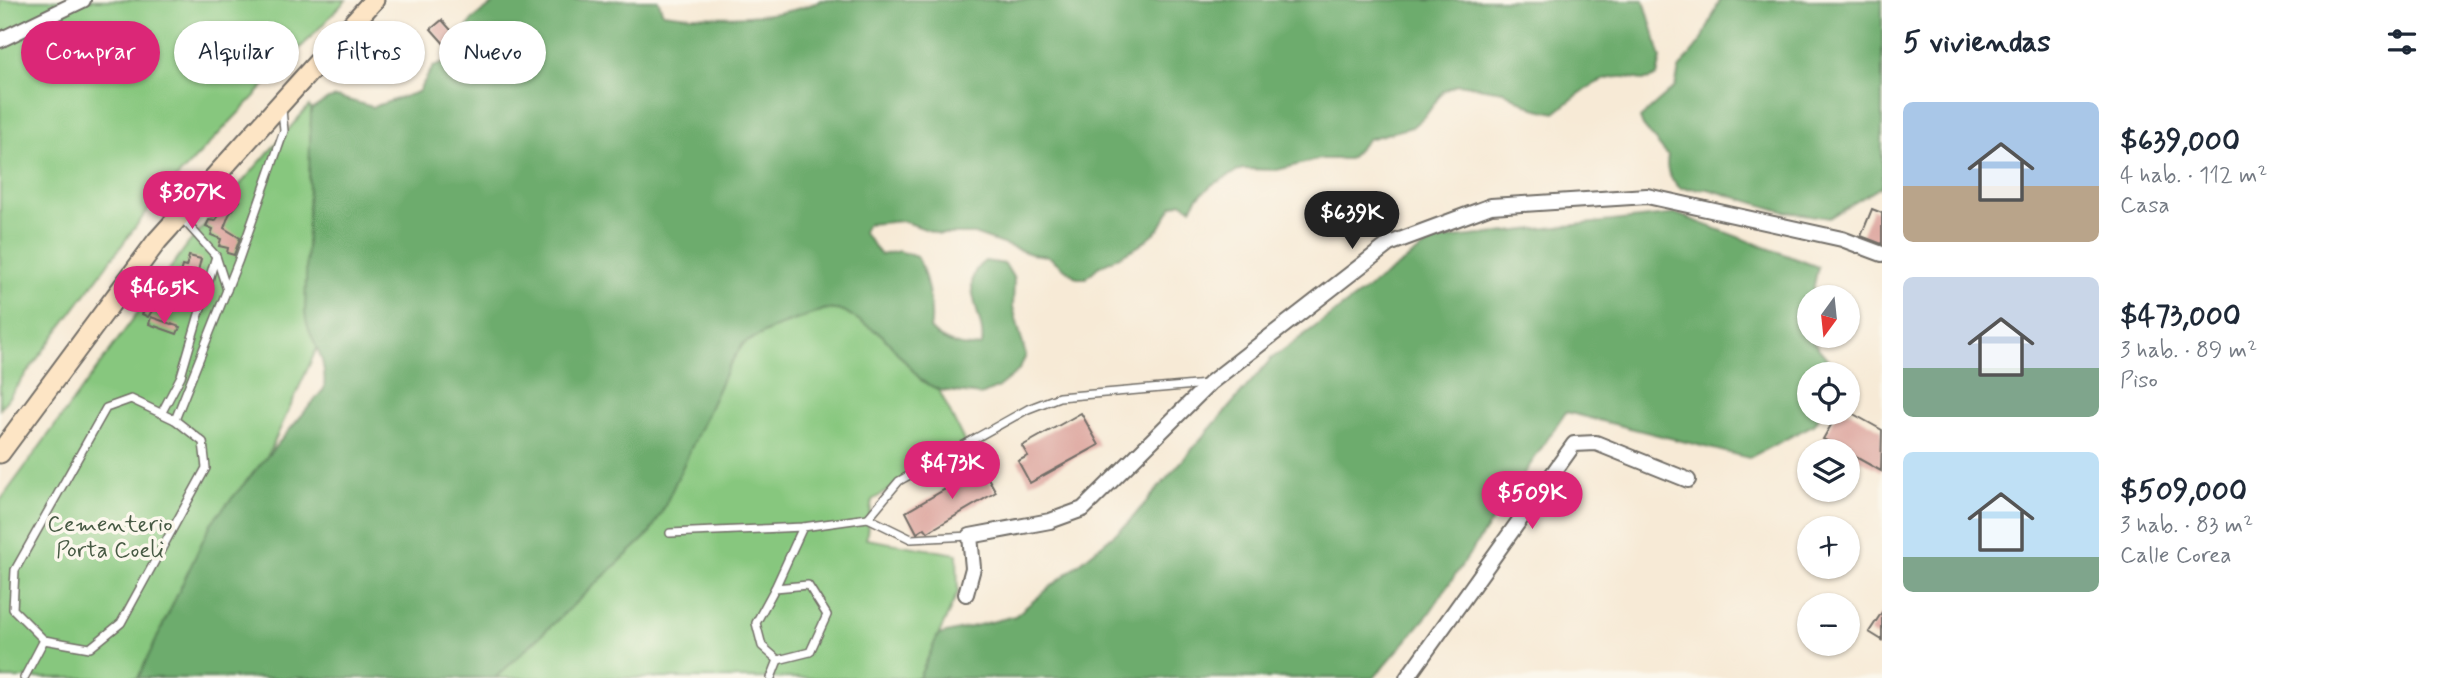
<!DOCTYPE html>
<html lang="es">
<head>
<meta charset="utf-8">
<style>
	:root { --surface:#fff; --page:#f6f6f7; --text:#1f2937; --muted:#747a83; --accent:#db2777 }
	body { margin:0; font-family:Mynerve,sans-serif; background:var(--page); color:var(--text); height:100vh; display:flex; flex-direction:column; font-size:26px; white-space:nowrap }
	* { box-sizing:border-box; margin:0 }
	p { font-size:23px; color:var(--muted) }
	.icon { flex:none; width:38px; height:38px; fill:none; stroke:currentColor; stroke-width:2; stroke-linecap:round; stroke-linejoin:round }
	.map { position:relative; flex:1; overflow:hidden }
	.drawer { display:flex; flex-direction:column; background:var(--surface); width:560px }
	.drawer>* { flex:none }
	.banner { position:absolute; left:21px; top:21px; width:665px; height:63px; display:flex; gap:14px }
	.needle { width:46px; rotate:195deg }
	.tools { position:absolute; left:1797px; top:285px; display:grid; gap:14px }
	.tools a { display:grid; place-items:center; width:63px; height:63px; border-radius:50%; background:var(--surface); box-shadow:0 2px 5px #0004; font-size:35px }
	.price { position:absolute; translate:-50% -60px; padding:0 16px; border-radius:24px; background:var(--accent); color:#fff; font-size:23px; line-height:46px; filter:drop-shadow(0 2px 4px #0008) }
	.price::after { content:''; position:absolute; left:50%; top:42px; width:21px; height:16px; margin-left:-10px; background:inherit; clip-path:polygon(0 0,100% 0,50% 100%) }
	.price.active { background:#222; color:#fff }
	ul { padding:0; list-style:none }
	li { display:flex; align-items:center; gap:21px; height:175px; padding:0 21px }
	li span { display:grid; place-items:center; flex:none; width:196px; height:140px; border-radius:10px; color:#555 }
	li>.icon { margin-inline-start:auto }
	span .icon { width:84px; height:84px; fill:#fffc; stroke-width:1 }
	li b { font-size:30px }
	h2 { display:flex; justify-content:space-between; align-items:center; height:84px; padding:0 21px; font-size:30px }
	.chip { padding:0 24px; border-radius:32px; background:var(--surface); box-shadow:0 2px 5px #0004; font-size:24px; line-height:63px }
	.chip.active { background:var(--accent); color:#fff }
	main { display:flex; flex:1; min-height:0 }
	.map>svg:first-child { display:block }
	.green { fill:#87c77e; stroke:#597954; stroke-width:2 }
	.forest { fill:#6dac6d; stroke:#4c6c4c; stroke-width:2 }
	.building { fill:#dda59e }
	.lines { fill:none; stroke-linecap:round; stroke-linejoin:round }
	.lane-casing { stroke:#726e67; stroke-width:10 }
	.street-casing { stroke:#726e67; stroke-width:18 }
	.secondary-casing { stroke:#726e67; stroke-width:23 }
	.lane { stroke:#fff; stroke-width:7 }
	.street { stroke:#fff; stroke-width:14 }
	.secondary { stroke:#fde5c5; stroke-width:19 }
	.labels { text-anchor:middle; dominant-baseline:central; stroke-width:7; stroke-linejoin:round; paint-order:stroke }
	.park-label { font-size:23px; fill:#475a44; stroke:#fbf7ec }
</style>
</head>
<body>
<main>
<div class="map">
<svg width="1882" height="678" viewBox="0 0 1882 678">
	<rect width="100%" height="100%" fill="#fbf7ec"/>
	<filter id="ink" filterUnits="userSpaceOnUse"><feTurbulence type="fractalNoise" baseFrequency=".0143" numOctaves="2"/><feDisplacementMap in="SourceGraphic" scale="14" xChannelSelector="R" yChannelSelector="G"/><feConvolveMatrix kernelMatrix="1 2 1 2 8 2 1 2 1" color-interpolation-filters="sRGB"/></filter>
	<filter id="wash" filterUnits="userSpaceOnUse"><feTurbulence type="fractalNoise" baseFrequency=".00686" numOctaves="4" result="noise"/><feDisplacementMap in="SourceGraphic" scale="28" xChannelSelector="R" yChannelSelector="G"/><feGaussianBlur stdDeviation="1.57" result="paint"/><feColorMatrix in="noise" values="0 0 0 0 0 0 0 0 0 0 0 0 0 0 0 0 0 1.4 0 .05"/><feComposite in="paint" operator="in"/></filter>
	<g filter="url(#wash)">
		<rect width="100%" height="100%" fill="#f7ead6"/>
		<g class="green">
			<polygon points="0,0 346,0 154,202 0,409"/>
			<polygon points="309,106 374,204 323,335 166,678 0,678 0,501 188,244"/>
			<polygon points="826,309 844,311 882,335 922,381 939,390 966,445 872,500 866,539 957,554 958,592 919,678 495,678 649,534 728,367 743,344 773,328"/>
		</g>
		<g class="forest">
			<path d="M498,0H658L663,13C708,19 781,20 822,0H1644L1661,58L1657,76C1644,84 1638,78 1624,77C1597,75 1574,98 1555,113L1534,108L1503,91L1458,84L1443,91L1426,115L1412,127L1368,139L1349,159H1321L1277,170L1242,169L1213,184L1198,197L1191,208L1181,202L1172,206L1159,229L1139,246L1098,267L1086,278H1077L1048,256L1031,254L974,234H939L903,221L868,224L863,232L881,255L899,251L917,257C926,271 934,313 930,329C941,342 966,351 982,345C987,318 955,281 985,261L1005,264L1014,279L1013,307L1026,356L1018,371L997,388L981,395L973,394L939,390L922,381L882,335L844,311L826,309L773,328L743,344L728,367L663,510L649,534L495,678H138L211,523L324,389C328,351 307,341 305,312L311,110L328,99L337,97L373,107L418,92L433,67L460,57L465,50L467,28L472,20Z"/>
			<path d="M1720,0H1882V186L1829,218L1782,211L1708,189L1680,188C1669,177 1665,171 1668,156L1643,126L1640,118L1675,87L1679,69L1702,40Z"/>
			<polygon points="1677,214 1818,267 1804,331 1840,374 1810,374 1810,413 1821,413 1813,425 1749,458 1566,412 1428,615 1374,678 919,678 938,635 1015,616 1127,524 1271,359 1434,240"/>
		</g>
		<g id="blocks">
			<g class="building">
				<polygon points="442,20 458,38 447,47 431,29"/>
				<polygon points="232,196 240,201 229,215 224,228 240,238 234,255 227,253 228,248 219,246 221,239 211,235 213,229 206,226 209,220 215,221"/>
				<polygon points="1872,209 1882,213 1882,244 1861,236"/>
				<polygon points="189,256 201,259 193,291 176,287 182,266 186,267"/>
				<polygon points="163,283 168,287 148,317 142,314"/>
				<polygon points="172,287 189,295 186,301 169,294"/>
				<polygon points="151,317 180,327 177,334 149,324"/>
				<polygon points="1848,411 1882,430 1881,471 1823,439 1838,413"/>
				<polygon points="1081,413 1099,445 1030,483 1018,461 1028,456 1022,446"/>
				<polygon points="980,464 996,492 928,532 925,528 917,533 906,512 973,473 971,470"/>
				<polygon points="1882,612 1882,640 1869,632"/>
			</g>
		</g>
	</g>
	<g filter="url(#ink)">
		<use href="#blocks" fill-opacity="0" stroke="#726e67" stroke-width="2"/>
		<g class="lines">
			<defs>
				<g id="lane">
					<polyline points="180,216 216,256 227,290"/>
					<polygon points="131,399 175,420 203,442 206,468 121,623 90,648 44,640 13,609 15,570 106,408"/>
					<polyline points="162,412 181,376 216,256"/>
					<polyline points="175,420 238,262 284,131 282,109"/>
					<polyline points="868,518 911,539 970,536"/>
					<polyline points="670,533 803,527 868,518 899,481 1028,409 1059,397 1207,384"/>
					<polygon points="808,585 827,615 810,652 778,660 762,646 756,623 775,588"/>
					<polyline points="775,588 803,527"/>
					<polyline points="24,678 44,640"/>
					<polyline points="771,678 778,660"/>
				</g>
				<g id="street">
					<polyline points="0,40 83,0"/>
					<polyline points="966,594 973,568 970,536 1050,521 1083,509 1210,383 1389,244 1491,206 1647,196 1842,239 1882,254"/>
					<polyline points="1407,678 1574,444 1596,443 1688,480"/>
				</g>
				<polyline id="secondary" points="0,453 157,241 374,0"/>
			</defs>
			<use href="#lane" class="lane-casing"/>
			<use href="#street" class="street-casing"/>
			<use href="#secondary" class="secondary-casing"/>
			<use href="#lane" class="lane"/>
			<use href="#street" class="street"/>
			<use href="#secondary" class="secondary"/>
		</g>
	</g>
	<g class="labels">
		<g class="park-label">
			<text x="110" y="525">Cementerio<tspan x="110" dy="26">Porta Coeli</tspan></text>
		</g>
	</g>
</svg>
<div class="tools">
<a><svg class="needle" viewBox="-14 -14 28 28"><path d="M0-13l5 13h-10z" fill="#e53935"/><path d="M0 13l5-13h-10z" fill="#747a83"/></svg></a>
<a><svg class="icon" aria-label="locate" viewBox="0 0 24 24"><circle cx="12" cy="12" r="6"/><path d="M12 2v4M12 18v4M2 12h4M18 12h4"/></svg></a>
<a><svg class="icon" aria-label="layers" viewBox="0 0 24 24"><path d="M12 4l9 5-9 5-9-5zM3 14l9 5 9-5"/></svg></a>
<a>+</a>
<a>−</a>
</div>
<b class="price" style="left:192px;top:231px">$307K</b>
<b class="price active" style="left:1352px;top:251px">$639K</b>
<b class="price" style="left:164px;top:326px">$465K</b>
<b class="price" style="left:952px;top:501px">$473K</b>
<b class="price" style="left:1532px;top:531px">$509K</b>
<div class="banner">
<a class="chip active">Comprar</a>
<a class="chip">Alquilar</a>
<a class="chip">Filtros</a>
<a class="chip">Nuevo</a>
</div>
</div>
<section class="drawer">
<h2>5 viviendas<svg class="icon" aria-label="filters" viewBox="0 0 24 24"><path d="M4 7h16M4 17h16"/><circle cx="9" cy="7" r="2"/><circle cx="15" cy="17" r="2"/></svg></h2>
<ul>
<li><span style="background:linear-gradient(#a9c7e8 60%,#b9a48a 0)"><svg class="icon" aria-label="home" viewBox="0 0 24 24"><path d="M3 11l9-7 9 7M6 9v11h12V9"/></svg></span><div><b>$639,000</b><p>4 hab. · 112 m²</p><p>Casa</p></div></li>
<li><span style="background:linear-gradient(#c9d6e8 65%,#7fa58c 0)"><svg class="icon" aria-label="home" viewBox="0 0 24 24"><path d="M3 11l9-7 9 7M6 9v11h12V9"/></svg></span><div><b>$473,000</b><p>3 hab. · 89 m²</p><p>Piso</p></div></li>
<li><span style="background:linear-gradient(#bfe0f5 75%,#7fa58c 0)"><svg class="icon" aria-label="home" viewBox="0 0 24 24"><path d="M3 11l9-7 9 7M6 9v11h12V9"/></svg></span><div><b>$509,000</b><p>3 hab. · 83 m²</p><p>Calle Corea</p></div></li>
</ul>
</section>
</main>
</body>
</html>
